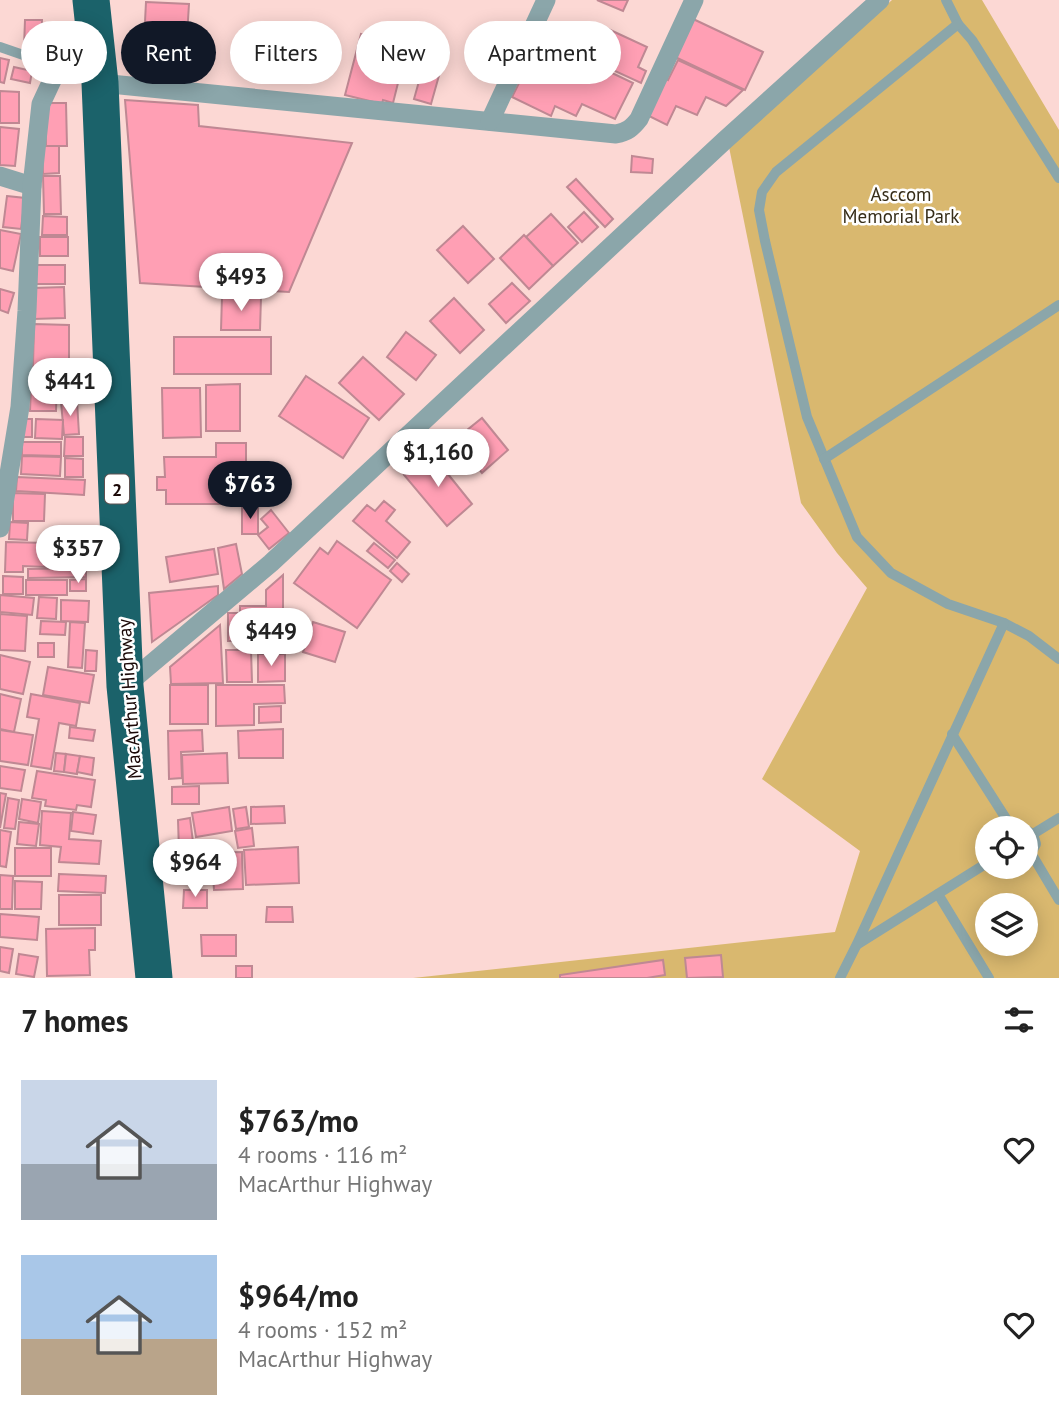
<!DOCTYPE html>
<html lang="en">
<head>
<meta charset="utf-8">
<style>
	:root { --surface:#fff; --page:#f2f2f2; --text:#222; --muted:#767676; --accent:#111827 }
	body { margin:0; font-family:"PT Sans",sans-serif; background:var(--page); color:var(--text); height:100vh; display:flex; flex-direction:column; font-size:26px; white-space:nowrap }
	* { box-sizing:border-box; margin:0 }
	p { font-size:23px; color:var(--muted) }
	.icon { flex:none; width:38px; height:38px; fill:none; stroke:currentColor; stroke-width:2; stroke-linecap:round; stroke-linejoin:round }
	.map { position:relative; height:978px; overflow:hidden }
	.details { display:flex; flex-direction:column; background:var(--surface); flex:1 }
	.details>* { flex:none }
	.guide { position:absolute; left:21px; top:21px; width:700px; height:63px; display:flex; gap:14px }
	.controls { position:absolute; left:975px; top:816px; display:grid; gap:14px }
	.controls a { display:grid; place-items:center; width:63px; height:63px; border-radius:50%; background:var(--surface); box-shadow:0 4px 18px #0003; font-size:35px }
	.price { position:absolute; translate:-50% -60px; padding:0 16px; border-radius:24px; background:#fff; color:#222; font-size:23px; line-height:46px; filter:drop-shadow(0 2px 4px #0008) }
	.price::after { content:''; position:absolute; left:50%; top:42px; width:21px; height:16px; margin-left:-10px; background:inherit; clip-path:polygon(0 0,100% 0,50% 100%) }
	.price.selected { background:var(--accent); color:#fff }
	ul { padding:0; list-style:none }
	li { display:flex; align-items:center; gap:21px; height:175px; padding:0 21px }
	li span { display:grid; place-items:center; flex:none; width:196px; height:140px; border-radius:0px; color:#555 }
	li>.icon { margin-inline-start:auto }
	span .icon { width:84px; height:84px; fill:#fffc; stroke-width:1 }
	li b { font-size:30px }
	h2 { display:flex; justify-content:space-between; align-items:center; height:84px; padding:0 21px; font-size:30px }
	.tag { padding:0 24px; border-radius:32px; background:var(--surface); box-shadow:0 4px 18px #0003; font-size:24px; line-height:63px }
	.tag.selected { background:var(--accent); color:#fff }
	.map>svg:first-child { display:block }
	.green { fill:#d9b86f; fill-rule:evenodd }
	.building { fill:#ff9fb4; stroke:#bf8893; stroke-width:2 }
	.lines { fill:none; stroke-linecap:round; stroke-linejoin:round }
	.lane { stroke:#8ba6aa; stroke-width:10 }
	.street { stroke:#8ba6aa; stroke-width:19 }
	.highway { stroke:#1b626a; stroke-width:37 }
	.labels { text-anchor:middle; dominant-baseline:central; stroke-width:5; stroke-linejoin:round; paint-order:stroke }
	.shield { fill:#fff; stroke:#5f5151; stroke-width:2 }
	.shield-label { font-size:18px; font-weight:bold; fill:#1a0706 }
	.park-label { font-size:19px; fill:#362d19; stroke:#fff }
	.street-label { font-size:19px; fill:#1a0706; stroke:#fff }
</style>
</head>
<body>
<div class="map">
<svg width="1059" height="978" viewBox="0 0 1059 978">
	<rect width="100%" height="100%" fill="#fcd8d4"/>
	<path class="green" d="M892,0H982L1059,130V978H413L835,932L860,851L762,779L867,588L837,553L801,503L729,147ZM987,828H1026V866H987ZM987,905H1026V943H987Z"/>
	<g class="building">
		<polygon points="597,0 628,0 623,11"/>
		<polygon points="146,2 189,4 184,83 142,81"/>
		<polygon points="691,18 763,52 745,90 673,56"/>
		<polygon points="25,20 42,20 41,47 24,47"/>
		<polygon points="606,28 647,47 638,67 646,71 641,83 591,60"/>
		<polygon points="361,34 399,43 394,60 403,63 393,103 383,100 382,104 345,95"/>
		<polygon points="541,39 633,83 615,119 582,104 576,116 555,106 551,116 512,97"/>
		<polygon points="0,58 9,60 4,83 0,82"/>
		<polygon points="678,60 743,90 726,106 706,97 697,115 676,106 667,125 645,114 663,77 668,80"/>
		<polygon points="14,67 32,71 30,83 11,79"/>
		<polygon points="423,67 440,72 431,104 414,99"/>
		<polygon points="0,91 19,92 19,123 0,123"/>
		<polygon points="125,100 198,105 199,126 352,143 289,292 140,283"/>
		<polygon points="45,103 66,103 67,146 46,146"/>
		<polygon points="0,127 19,129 15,166 0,165"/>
		<polygon points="42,146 59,146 59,173 43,174"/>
		<polygon points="632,156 653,159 652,173 631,172"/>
		<polygon points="43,176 60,176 61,214 44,214"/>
		<polygon points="576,179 613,219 605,227 567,187"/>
		<polygon points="7,196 25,198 21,229 3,227"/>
		<polygon points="584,212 598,227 582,242 568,227"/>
		<polygon points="551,214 578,243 553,266 526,237"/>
		<polygon points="43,216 67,217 67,235 42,235"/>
		<polygon points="463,226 494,259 468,283 437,250"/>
		<polygon points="0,230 21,234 13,271 0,268"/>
		<polygon points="524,235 553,266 529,289 500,258"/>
		<rect x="40" y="237" width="28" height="19"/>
		<rect x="33" y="265" width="32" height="19"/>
		<polygon points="512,283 530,301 506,323 489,304"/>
		<polygon points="64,287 65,318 33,319 33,288"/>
		<polygon points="0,289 14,293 8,313 0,310"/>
		<polygon points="222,296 261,297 260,330 221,330"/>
		<polygon points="454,298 484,330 460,353 430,321"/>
		<polygon points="34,324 69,325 69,367 33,367"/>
		<polygon points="406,332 436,355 416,380 387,357"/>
		<rect x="174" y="337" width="97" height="37"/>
		<polygon points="363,357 404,394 379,420 339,383"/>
		<polygon points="306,376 369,418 343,458 279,416"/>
		<polygon points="37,383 57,383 56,411 30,411 31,388 37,388"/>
		<polygon points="240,384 240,431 206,431 206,385"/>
		<polygon points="162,388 200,388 201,437 163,438"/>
		<polygon points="77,401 79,434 64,435 61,402"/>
		<polygon points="482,418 508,450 482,473 456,439"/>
		<rect x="23" y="419" width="9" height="18"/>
		<polygon points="36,419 63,420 62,439 35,438"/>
		<polygon points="65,437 83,437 83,456 64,456"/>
		<polygon points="22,442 61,442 61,456 22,455"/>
		<polygon points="216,443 246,443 246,504 166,504 166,490 157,490 157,477 165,477 164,457 216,457"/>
		<polygon points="431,453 472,504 447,526 404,475"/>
		<polygon points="22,456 61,457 60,476 21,474"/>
		<polygon points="65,458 83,459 83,477 65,477"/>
		<polygon points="17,477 85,480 84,495 16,491"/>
		<polygon points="13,493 45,494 44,521 13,521"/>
		<polygon points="384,501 395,510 386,521 410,542 397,558 353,521 367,505 375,511"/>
		<rect x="242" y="508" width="16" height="26"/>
		<polygon points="271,510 289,533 269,549 258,535 268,527 261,519"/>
		<polygon points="10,522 28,523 27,540 9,539"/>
		<polygon points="337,541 391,580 357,628 294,583 320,548 328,554"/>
		<polygon points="6,542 46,543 46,567 23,566 23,572 5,572"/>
		<polygon points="374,543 395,560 388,568 367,551"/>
		<polygon points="236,544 242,574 224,589 218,548"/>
		<polygon points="66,545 66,565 50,565 49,546"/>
		<rect x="67" y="545" width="17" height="19"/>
		<polygon points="214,549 218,574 170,582 166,557"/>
		<polygon points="397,563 409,574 402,582 390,571"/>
		<polygon points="86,568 86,577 28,578 28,569"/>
		<polygon points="283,575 283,641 228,641 228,613 240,613 240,606 266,606 266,590"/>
		<polygon points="3,576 23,577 23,594 3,594"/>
		<polygon points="86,579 86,591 70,591 70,580"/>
		<rect x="26" y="580" width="41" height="15"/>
		<polygon points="218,586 218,595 152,642 149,593"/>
		<polygon points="0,595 34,598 32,615 0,612"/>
		<polygon points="39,597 57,598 56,619 37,618"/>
		<polygon points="61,600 89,601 88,622 61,621"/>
		<polygon points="0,614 27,616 25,651 0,650"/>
		<polygon points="41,621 66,622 65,635 40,634"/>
		<polygon points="70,622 85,623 82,668 68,667"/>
		<polygon points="313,622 345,632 335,662 303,652"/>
		<polygon points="220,625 223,683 171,684 170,667"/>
		<rect x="267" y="642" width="17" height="10"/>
		<rect x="38" y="643" width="16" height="14"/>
		<polygon points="86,650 97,651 96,671 85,671"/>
		<polygon points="226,650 251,650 252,682 227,682"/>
		<polygon points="258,654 285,654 285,681 258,682"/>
		<polygon points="0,655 30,662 23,694 0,689"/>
		<polygon points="48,667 94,675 89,703 43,695"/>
		<rect x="170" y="685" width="38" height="39"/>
		<polygon points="216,685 284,685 285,703 254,704 254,725 216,726"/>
		<polygon points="0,694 21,699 14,732 0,729"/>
		<polygon points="31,694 80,703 76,726 59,723 51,769 31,766 39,719 27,717"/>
		<polygon points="281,706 281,722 259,723 259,707"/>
		<polygon points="70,727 95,730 93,741 69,738"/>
		<polygon points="283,729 283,758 239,758 238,731"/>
		<polygon points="0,730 33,735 28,765 0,761"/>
		<polygon points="202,730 203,751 181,752 182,778 169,779 168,731"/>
		<polygon points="56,753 66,754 64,772 54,771"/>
		<polygon points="227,753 228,783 183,784 182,755"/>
		<polygon points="66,754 80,756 77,774 64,772"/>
		<polygon points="80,756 94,758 92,775 77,772"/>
		<polygon points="0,766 25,770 21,791 0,788"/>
		<polygon points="37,771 95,780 91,807 77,805 76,810 45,806 46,800 32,798"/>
		<polygon points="199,786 199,804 172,804 172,787"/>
		<polygon points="0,793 6,794 0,828"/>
		<polygon points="8,798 19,800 15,829 4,828"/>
		<polygon points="22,799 41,802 38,823 19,819"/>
		<polygon points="284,806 285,823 251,824 251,807"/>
		<polygon points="229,807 232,831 196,837 192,813"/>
		<polygon points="246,807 249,827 236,829 233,809"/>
		<polygon points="42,811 71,813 69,839 101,841 99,864 59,862 61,847 40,845"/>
		<polygon points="73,812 96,815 93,834 71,831"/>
		<polygon points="190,818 194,850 179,851 178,820"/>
		<polygon points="19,822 39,824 36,846 17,844"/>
		<polygon points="252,828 254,846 238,848 235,831"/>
		<polygon points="0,830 11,832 6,867 0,866"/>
		<polygon points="298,847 299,883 246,885 244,850"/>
		<rect x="15" y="848" width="36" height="28"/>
		<polygon points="242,852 243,889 214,890 213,875 185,876 184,853"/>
		<polygon points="59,874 106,876 105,893 58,891"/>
		<polygon points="0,875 13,876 12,909 0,909"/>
		<polygon points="15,881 42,882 41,909 15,909"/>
		<polygon points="184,890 207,890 207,908 183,908"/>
		<rect x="59" y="895" width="42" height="30"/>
		<polygon points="267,907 292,907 293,922 266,922"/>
		<polygon points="0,914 39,917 37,940 0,937"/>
		<polygon points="95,928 95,950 89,950 90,975 47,976 46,929"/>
		<polygon points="201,935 236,935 236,956 202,956"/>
		<polygon points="0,947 13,949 9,973 0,971"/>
		<polygon points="19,954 38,957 34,977 16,974"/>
		<polygon points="721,955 723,977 687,978 685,958"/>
		<polygon points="663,960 665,975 647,978 560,978 560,975"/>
		<rect x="236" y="966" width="16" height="12"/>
	</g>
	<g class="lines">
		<g class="lane">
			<polyline points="946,0 958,24 972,40 1059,178"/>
			<polyline points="958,24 776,172 762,192 759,210 765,241 807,417 857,537 891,573 948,604 1004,623 1029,636 1059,659"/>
			<polyline points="0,47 58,67"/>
			<polyline points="824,459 1059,305"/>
			<polyline points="952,734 1012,828"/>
			<polyline points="1026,830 1033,834 1036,844 1031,853 1026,854"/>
			<polyline points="1033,834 1059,818"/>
			<polyline points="1031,853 1059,900"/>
			<polyline points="938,894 989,978"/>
			<polyline points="858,944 987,863"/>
			<polyline points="840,978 857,944 1004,623"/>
		</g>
		<g class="street">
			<path d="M100,83L616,134C627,132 632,128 639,119L694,0"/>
			<polyline points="490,121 546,0"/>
			<polyline points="0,176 32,186"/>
			<polyline points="0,528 20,407 27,311 32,186 41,104 68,46 92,16"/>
			<polyline points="125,686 271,563 724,141 880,0"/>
		</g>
		<polyline class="highway" points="91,0 100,83 125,686 154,978"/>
	</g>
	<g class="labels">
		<rect class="shield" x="105" y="474.5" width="24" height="29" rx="5"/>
		<g class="shield-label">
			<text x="117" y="489">2</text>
		</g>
		<g class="park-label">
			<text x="901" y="194">Asccom<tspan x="901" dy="22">Memorial Park</tspan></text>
		</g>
		<g class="street-label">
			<text transform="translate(129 699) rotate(-94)">MacArthur Highway</text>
		</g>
	</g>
</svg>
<div class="controls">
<a><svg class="icon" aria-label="locate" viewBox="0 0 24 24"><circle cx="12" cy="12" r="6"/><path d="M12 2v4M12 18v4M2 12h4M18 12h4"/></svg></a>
<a><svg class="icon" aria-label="layers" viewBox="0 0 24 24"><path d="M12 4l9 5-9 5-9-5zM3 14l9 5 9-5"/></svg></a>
</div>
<b class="price" style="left:241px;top:313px">$493</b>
<b class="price" style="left:70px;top:418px">$441</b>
<b class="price" style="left:438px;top:489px">$1,160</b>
<b class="price selected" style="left:250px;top:521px">$763</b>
<b class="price" style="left:78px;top:585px">$357</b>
<b class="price" style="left:271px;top:668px">$449</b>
<b class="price" style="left:195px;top:899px">$964</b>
<div class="guide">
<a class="tag">Buy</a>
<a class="tag selected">Rent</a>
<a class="tag">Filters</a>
<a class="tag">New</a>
<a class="tag">Apartment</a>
</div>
</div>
<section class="details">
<h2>7 homes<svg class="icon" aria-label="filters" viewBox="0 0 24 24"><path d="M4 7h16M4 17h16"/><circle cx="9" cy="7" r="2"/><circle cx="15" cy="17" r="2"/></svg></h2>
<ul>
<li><span style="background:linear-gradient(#c9d6e8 60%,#9aa5b1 0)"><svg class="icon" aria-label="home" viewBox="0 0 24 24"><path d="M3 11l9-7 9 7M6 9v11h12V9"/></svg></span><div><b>$763/mo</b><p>4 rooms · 116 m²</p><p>MacArthur Highway</p></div><svg class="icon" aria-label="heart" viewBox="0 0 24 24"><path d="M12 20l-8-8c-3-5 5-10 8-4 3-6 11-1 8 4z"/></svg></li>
<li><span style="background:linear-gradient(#a9c7e8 60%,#b9a48a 0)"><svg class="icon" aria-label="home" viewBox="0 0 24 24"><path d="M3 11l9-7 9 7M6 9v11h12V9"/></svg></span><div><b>$964/mo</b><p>4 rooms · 152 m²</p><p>MacArthur Highway</p></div><svg class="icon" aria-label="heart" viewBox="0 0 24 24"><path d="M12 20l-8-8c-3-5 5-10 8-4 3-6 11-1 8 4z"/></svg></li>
</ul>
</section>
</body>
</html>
